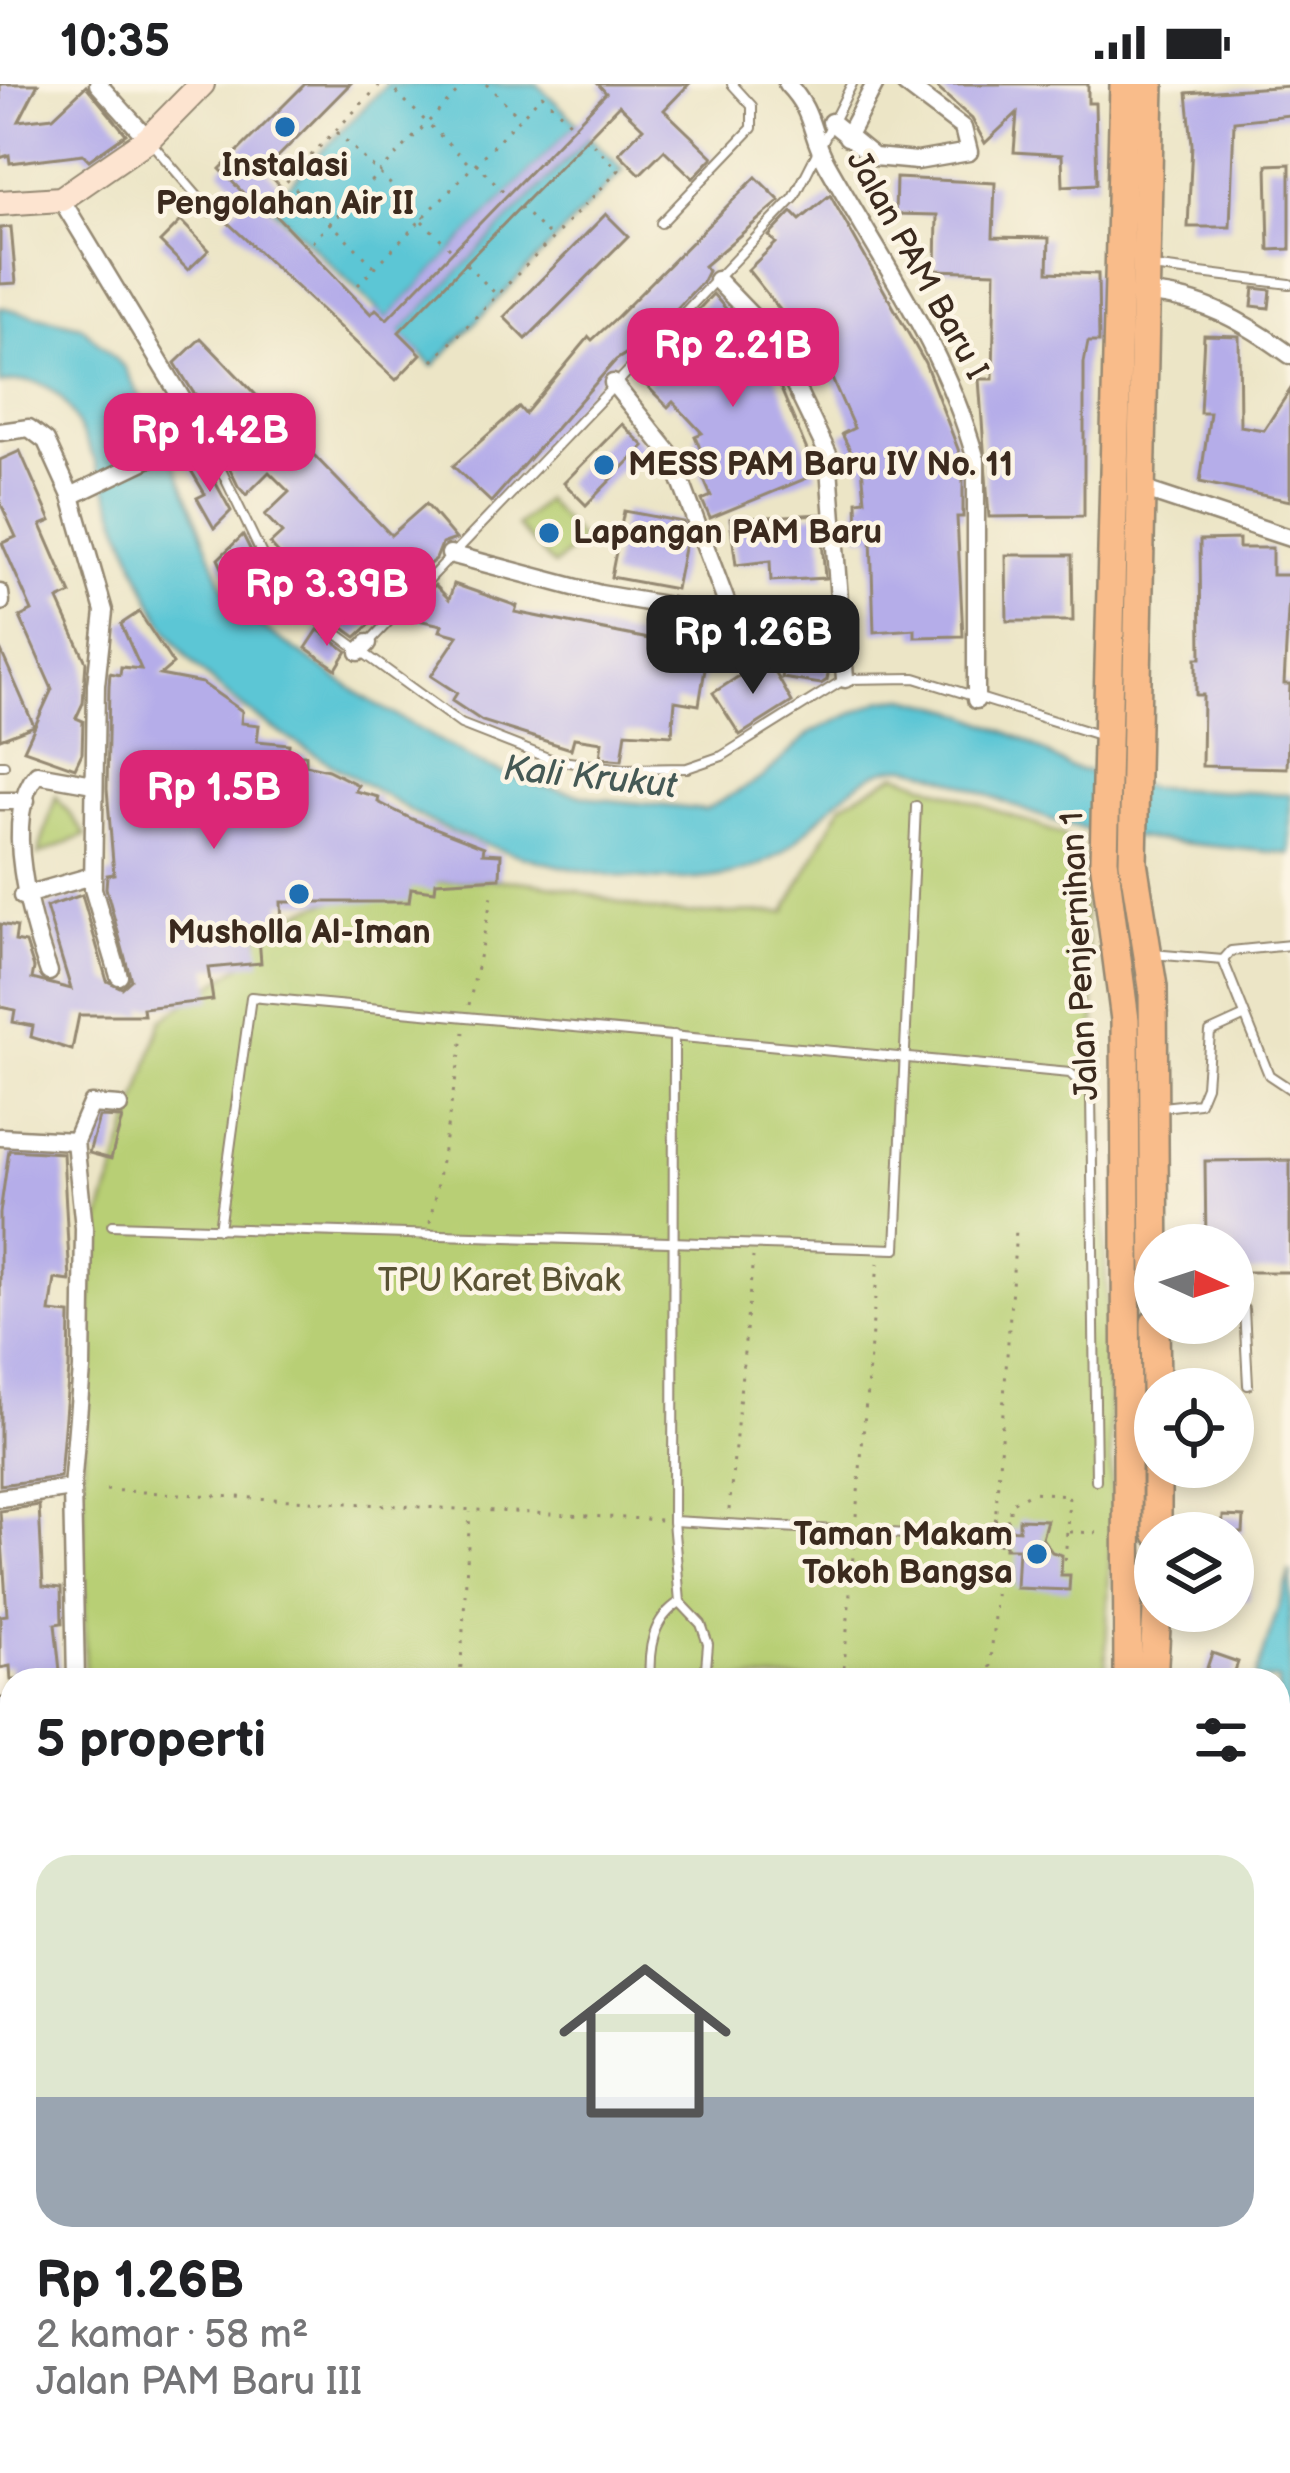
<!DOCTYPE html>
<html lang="id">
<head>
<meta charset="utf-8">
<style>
	:root { --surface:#fff; --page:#f2f2f2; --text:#202124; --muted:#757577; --line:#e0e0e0; --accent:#db2777 }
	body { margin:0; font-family:"Balsamiq Sans",sans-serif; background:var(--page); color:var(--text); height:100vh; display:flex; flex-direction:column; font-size:45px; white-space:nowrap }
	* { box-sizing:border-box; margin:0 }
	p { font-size:39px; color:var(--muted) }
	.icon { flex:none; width:66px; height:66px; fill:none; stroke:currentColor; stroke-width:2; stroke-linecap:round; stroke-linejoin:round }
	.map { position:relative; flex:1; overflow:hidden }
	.details { position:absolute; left:0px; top:1584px; width:1290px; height:807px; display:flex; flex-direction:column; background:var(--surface); border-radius:36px 36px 0 0; box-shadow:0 6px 18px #0003 }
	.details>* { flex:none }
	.needle { width:78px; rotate:93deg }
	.controls { position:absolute; left:1134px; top:1140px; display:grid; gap:24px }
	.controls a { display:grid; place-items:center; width:120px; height:120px; border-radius:50%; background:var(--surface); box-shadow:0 6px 18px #0003; font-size:60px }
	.price { position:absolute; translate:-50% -102px; padding:0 27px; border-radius:24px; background:var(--accent); color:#fff; font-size:39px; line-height:78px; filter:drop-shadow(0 3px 6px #0008) }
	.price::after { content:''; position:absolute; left:50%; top:72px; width:36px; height:27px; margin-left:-18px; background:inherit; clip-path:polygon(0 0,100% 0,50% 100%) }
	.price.current { background:#222; color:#fff }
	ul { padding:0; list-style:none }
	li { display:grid; align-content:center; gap:24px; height:636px; padding:0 36px }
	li+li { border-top:3px solid var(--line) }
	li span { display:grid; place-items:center; height:372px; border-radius:36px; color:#555 }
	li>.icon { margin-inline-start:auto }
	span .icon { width:216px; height:216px; fill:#fffc; stroke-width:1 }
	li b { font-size:51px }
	h2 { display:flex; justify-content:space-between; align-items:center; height:144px; padding:0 36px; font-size:51px }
	.status { display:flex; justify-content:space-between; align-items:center; height:84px; padding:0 60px; background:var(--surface); direction:ltr }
	.status svg { height:33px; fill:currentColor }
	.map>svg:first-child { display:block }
	.green { fill:#b8cf74; stroke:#7a7c49; stroke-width:3 }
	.water { fill:#5bc6d5; stroke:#4b787a; stroke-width:3 }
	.building { fill:#b5ade9 }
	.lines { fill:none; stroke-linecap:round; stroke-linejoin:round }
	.lane-casing { stroke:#948872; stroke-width:12 }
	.street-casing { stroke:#948872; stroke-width:21 }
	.secondary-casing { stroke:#948872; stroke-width:28 }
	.primary-casing { stroke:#948872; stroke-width:32 }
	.path { stroke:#948872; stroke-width:3; stroke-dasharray:3 9; stroke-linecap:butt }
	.lane { stroke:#fff; stroke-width:8 }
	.street { stroke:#fff; stroke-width:16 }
	.secondary { stroke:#fde4d0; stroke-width:24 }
	.primary { stroke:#f9bc8a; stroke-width:27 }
	.rail-casing { stroke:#3b2a1e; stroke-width:10 }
	.rail { stroke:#fcf5e5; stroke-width:6; stroke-dasharray:18; stroke-linecap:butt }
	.primary-bridge-casing { stroke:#948872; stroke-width:32; stroke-linecap:butt }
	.primary-bridge { stroke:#f9bc8a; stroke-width:27 }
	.poi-dot { fill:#1f6fb2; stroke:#fcf5e5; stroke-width:4.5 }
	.labels { text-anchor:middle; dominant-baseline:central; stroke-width:9; stroke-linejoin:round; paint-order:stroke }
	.poi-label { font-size:33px; font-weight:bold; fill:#3b2a1e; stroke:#fcf5e5 }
	.street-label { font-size:33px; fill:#3b2a1e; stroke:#fcf5e5 }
	.park-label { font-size:33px; fill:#5a5334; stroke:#fcf5e5 }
	.water-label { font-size:36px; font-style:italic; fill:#455955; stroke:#fcf5e5 }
</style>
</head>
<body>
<div class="status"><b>10:35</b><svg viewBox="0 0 49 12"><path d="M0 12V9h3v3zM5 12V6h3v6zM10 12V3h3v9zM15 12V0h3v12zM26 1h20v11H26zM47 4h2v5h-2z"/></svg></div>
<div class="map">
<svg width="1290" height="2389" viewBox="0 0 1290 2389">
	<rect width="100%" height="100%" fill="#fcf5e5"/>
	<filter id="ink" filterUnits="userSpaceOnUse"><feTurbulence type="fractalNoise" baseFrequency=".00833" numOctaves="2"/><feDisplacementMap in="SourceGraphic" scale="24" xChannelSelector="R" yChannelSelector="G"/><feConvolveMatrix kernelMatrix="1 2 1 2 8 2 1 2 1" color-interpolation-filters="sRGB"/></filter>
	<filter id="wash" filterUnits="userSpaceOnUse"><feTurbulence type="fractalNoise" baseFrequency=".004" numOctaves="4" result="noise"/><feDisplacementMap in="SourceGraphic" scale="48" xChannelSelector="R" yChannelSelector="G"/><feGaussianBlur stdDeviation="2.7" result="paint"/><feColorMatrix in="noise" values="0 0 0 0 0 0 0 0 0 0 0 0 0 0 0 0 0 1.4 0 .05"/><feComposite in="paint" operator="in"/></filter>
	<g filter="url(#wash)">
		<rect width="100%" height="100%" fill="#ece5c6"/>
		<g class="green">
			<polygon points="545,416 581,456 554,482 517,442"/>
			<path d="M897,690L1063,751L1077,768L1100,984L1112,1415L1105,1596H85L83,1393L91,1183L99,1139L162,936L256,871L260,845C338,805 461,786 548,801C590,807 632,826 674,829C711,831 749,828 785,828L842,720Z"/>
			<polygon points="56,712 86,751 38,771"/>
		</g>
		<g class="water">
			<polygon points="387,0 537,0 577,39 387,235 270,121"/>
			<polygon points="589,53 623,86 433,282 399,248"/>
			<path d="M0,223L81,242L125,284L178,387L231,522L367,615L480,680L529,699L599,715L705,726L762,694L810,649L883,616L906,614L955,626L1023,655L1069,683L1151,704L1290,710V770C1216,761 1138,758 1066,740C1022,730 941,685 904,683C855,682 816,745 780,770C696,829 488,775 407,725C335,680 250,640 191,577C138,520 120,420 82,350C74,334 67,316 52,306C36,294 18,296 0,300Z"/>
			<polygon points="1290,1487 1290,1682 1278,1722 1278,1596 1255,1596"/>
			<polygon points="1023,2379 1096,2379 1093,2389 1020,2389"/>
		</g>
		<g id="blocks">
			<g class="building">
				<polygon points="0,0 38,0 19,37 53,33 86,2 126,50 89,76 83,70 10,79 9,71 0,74"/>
				<polygon points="305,0 350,0 265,86 281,103 265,120 371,230 376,225 387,235 606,9 598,0 689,0 664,26 713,73 693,94 664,66 640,90 619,69 643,44 619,21 399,248 421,270 396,296 225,136 247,113 220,85"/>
				<polygon points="933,0 1088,0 1088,19 1095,19 1097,100 1063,102 1062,71 1014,68 1017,29 985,59 972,35"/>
				<polygon points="1290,2 1290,31 1234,37 1230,143 1188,143 1192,60 1187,9"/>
				<polygon points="1290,80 1290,165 1269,166 1267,81"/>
				<polygon points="756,93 780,117 704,182 708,187 703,197 646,257 616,276 491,418 453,382 519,323 525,330 589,253 592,256 617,233"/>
				<polygon points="896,94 995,99 993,153 1049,154 1048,188 1098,190 1099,258 1088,258 1084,279 1084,432 989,433 979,295 993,295 995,188 936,186 937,131 895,130"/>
				<polygon points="830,111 925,279 963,378 963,433 957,433 963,552 915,553 915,545 874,548 871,452 858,452 857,417 865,416 861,371 854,374 842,350 854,344 821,270 808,276 791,252 797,247 748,186 776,159 769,152 792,128 800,136"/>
				<polygon points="606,130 628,152 526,255 504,233"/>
				<polygon points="181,137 209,166 188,186 160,158"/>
				<polygon points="11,143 16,199 0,200 0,144"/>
				<polygon points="1254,204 1271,206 1269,224 1252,222"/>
				<polygon points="713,210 767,272 817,390 710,434 702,416 711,412 700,387 708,384 695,352 702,349 673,318 668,323 646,301 682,265 672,254"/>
				<polygon points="1204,251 1239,252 1240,342 1264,346 1290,306 1290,417 1200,398 1210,329 1200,329"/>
				<polygon points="201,254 391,451 426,420 456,455 442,460 436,475 405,499 385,519 389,523 356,553 327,532 327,523 270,460 282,449 265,431 289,408 269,388 246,411 238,402 227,379 245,362 193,308 175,279"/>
				<polygon points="622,340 644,362 586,421 564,399"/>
				<polygon points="20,367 51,437 41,441 71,510 58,516 86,578 83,619 76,634 83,637 82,669 75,684 24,666 52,605 20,533 32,527 2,459 16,453 0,418 0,376"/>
				<polygon points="203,376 231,427 214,444 197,414 205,410 189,383"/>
				<polygon points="624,427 683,438 687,449 676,505 611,493"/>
				<polygon points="820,430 825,494 771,497 770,477 736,481 730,435"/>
				<polygon points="243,451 253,471 224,488 218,475"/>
				<polygon points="1239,455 1239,464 1272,464 1272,491 1290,491 1284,600 1290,600 1287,684 1202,682 1203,611 1196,611 1196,574 1201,574 1200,456"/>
				<polygon points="1006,471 1072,471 1073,537 1007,537"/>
				<polygon points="454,500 517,522 515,528 708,567 699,621 675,617 672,651 626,648 622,676 600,674 602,658 574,654 571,665 482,637 452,617 457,609 431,592 458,552 440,547 442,541 418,536 423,513 435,501 449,515"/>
				<polygon points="139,528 173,580 160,591 202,599 242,627 241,639 259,641 257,657 289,660 288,671 306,671 306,681 328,686 358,701 355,707 379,713 378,718 412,735 484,763 483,769 501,770 500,794 436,798 435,807 411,804 409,818 281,818 282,840 258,840 261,879 208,884 213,916 143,924 144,931 79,931 72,966 31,953 33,942 13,938 15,926 0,923 0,840 17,843 15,857 26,859 34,884 32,895 71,905 46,823 82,811 107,897 122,904 131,896 106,804 107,791 114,790 107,705 109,602 110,589 120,591 121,583 141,585 121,540"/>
				<polygon points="318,546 347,567 336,585 306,564"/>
				<polygon points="1,567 34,642 0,655 0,568"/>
				<polygon points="786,570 830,578 827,596 821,600 782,594"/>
				<polygon points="767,574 792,618 740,651 713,609"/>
				<polygon points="99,1033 122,1034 111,1075 89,1069"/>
				<polygon points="9,1066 63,1069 70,1197 55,1195 50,1228 70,1230 69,1284 60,1393 0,1401 0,1129"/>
				<polygon points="1290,1076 1290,1188 1233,1188 1233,1161 1206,1161 1205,1077"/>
				<polygon points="39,1421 43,1502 61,1504 62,1539 55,1540 61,1596 11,1596 10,1582 0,1584 0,1532 7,1531 0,1427"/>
				<polygon points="1223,1432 1244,1433 1243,1449 1222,1449"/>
				<polygon points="1019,1435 1047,1436 1042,1454 1052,1468 1062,1471 1061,1491 1070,1491 1069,1506 1016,1504 1018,1464 1005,1464 1006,1445 1019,1446"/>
				<polygon points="1233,1483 1250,1484 1249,1516 1233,1516"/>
				<polygon points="1212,1569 1238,1578 1232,1596 1203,1596"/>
			</g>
		</g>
	</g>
	<g filter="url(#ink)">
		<use href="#blocks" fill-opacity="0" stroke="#948872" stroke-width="3"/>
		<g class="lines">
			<defs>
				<g id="lane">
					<polyline points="149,56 211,128"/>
					<polyline points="661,139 752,44 752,22 732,0"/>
					<polyline points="1151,183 1290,200"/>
					<polyline points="211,365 280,508 461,640 553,676 624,685 687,684 722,672 845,595 915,594 1102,652"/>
					<polyline points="369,558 794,114 852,0"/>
					<polyline points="0,681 4,681"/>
					<polyline points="1152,870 1223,876 1269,991 1290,1005"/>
					<polyline points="1223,876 1231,867 1290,861"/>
					<polyline points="674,951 673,1437 680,1518 701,1540 708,1560 705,1596"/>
					<polyline points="1162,1023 1199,1019 1206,1002 1210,948 1243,933"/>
					<polyline points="112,1141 896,1165 916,722"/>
					<polyline points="219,1145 251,913 1070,989 1091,1009 1096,1396"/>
					<polyline points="1233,1218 1244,1225 1248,1301"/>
					<polyline points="673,1437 998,1455"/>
					<path d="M650,1596C648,1566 652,1535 680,1518"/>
					<polyline points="58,2389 58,2379"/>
					<polyline points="872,2389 875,2379"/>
				</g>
				<g id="street">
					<polyline points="98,0 148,55"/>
					<path d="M787,0C815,29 809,48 827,80C882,178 946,266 976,376V616"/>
					<polyline points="831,38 874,73 917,77 969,68 963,44 905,0"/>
					<polyline points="847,53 875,0"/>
					<polyline points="61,115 211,363"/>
					<polyline points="717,196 771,252 828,370 845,595"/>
					<path d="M1148,210C1204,214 1246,239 1290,271"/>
					<polyline points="613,299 671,371 733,536"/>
					<polyline points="0,348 29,344 46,357 71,412 104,527 96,601 93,805 119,892"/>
					<polyline points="1145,406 1290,454"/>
					<polyline points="71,412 202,349"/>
					<polyline points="450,470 600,510 840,551"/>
					<polyline points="0,509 1,518"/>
					<polyline points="359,568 368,559"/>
					<polyline points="0,717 26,717"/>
					<polyline points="22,812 92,792"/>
					<path d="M49,888C32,840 0,733 37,690L93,700"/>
					<polyline points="0,1053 75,1057"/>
					<polyline points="0,1414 72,1404"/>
					<polyline points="76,1596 72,1404 82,1285 84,1144 75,1057 91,1020 119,1022"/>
					<polyline points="0,1623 12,1623"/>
					<polyline points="1278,1829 1290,1781"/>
					<polyline points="0,1938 12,1938"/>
					<polyline points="1278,2321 1290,2277"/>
					<polyline points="1256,2389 1259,2379"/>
				</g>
				<g id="secondary">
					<polyline points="0,119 61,115 148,55 202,0"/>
					<polyline points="666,2389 667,2379"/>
				</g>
				<g id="primary">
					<polyline points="1124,0 1104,776 1125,936 1128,1596"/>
					<polyline points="1150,0 1133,778 1153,903 1155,1207"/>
					<polyline points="1155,1239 1156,1305"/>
					<polyline points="1157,1383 1157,1449"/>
					<polyline points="1153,1596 1157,1527"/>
					<polyline points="1278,1939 1290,1935"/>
					<polyline points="1278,1998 1290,1995"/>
					<polyline points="1278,2028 1290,2025"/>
					<polyline points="0,2244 12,2242"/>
					<polyline points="0,2279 12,2277"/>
					<polyline points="961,2389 964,2379"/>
					<polyline points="983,2389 986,2379"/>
				</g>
			</defs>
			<use href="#lane" class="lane-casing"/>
			<use href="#street" class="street-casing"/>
			<use href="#secondary" class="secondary-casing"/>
			<use href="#primary" class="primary-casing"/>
			<g class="path">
				<polyline points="388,0 471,82"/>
				<polyline points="486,0 519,32"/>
				<polyline points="337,48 424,133"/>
				<polyline points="476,79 507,111"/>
				<polyline points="520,123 551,153"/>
				<polyline points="422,137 453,167"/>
				<polyline points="312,158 465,0"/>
				<polyline points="466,180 497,211"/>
				<polyline points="374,182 287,96 381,0"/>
				<polyline points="358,201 542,11 574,42"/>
				<polyline points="433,277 619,86 587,54"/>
				<polyline points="469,921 493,807"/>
				<polyline points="430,1139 464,948"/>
				<polyline points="106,1406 662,1436"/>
				<polyline points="729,1426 753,1173"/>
				<polyline points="856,1432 878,1179"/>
				<polyline points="994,1435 1010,1436 1010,1420 1033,1408 1069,1411 1065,1481"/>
				<polyline points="995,1439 1016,1146"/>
				<polyline points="1070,1448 1103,1449"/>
				<polyline points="460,1596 470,1428"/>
				<polyline points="843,1596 854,1459"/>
				<polyline points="990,1596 998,1466"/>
				<polyline points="152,2379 153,2389"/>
				<polyline points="1127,2389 1129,2379"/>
			</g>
			<use href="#lane" class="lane"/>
			<use href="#street" class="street"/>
			<use href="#secondary" class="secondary"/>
			<use href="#primary" class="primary"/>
			<defs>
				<g id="rail">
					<polyline points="1278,1950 1290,1907"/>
					<polyline points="1278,1992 1290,1951"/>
					<polyline points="1170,2389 1173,2379"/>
				</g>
			</defs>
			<use href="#rail" class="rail-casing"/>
			<use href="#rail" class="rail"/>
			<defs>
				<polyline id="primary-bridge" points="1278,1968 1290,1964"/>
			</defs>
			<use href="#primary-bridge" class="primary-bridge-casing"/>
			<use href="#primary-bridge" class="primary-bridge"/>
		</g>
	</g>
	<g class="poi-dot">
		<circle cx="285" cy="43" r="12"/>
		<circle cx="604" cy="381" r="12"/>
		<circle cx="549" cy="449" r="12"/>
		<circle cx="299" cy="810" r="12"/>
		<circle cx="1037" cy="1470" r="12"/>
	</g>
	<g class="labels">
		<g class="poi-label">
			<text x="285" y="82">Instalasi<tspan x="285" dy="38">Pengolahan Air II</tspan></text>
			<text x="628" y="381" text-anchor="start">MESS PAM Baru IV No. 11</text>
			<text x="573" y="449" text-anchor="start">Lapangan PAM Baru</text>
			<text x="299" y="849">Musholla Al-Iman</text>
			<text x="1013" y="1451" text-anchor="end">Taman Makam<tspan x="1013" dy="38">Tokoh Bangsa</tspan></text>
		</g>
		<g class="street-label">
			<text transform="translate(917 181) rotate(61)">Jalan PAM Baru I</text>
			<text transform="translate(1080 872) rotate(-93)">Jalan Penjernihan 1</text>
		</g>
		<g class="park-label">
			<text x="499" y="1197">TPU Karet Bivak</text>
		</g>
		<g class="water-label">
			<text transform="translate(590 694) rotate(6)">Kali Krukut</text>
		</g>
	</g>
</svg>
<div class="controls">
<a><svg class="needle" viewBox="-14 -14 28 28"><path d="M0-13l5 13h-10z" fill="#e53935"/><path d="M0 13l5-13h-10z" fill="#757577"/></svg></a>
<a><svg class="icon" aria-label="locate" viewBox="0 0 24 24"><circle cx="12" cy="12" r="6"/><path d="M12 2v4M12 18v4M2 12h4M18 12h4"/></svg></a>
<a><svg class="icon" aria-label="layers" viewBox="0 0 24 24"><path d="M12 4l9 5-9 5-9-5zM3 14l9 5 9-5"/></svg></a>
</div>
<b class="price" style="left:733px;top:326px">Rp 2.21B</b>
<b class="price" style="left:210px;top:411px">Rp 1.42B</b>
<b class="price" style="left:327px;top:565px">Rp 3.39B</b>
<b class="price current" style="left:753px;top:613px">Rp 1.26B</b>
<b class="price" style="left:214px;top:768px">Rp 1.5B</b>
<section class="details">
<h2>5 properti<svg class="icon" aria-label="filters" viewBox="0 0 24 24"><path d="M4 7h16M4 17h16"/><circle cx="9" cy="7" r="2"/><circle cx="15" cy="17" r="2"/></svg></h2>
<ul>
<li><span style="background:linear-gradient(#dfe7d0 65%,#9aa5b1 0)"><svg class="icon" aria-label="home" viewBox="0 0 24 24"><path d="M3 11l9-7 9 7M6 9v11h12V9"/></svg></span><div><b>Rp 1.26B</b><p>2 kamar · 58 m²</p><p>Jalan PAM Baru III</p></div></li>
</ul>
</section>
</div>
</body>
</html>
